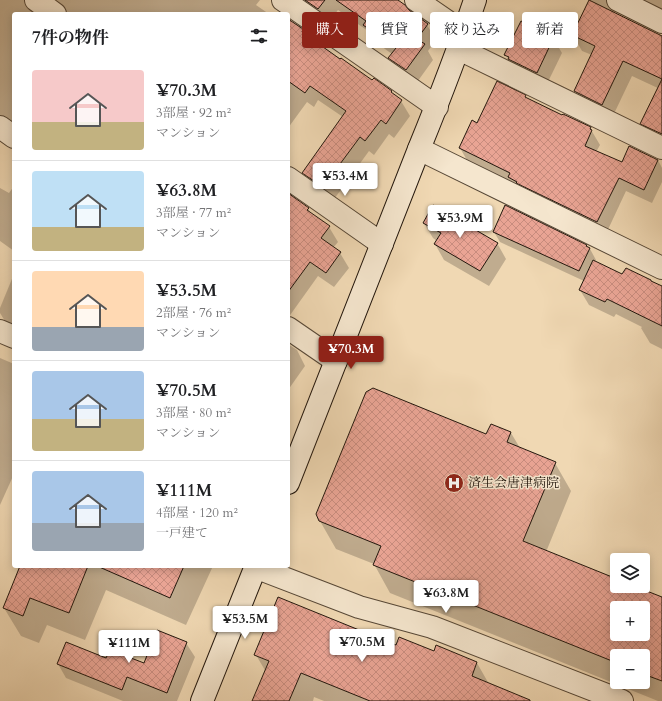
<!DOCTYPE html>
<html lang="ja">
<head>
<meta charset="utf-8">
<style>
	:root { --surface:#fff; --page:#f6f6f6; --text:#202124; --muted:#757577; --line:#e0e0e0; --accent:#8f2418 }
	body { margin:0; font-family:Cardo,"Noto Serif JP",serif; background:var(--page); color:var(--text); height:100vh; display:flex; flex-direction:column; font-size:15px; white-space:nowrap }
	* { box-sizing:border-box; margin:0 }
	p { font-size:13px; color:var(--muted) }
	.icon { flex:none; width:22px; height:22px; fill:none; stroke:currentColor; stroke-width:2; stroke-linecap:round; stroke-linejoin:round }
	.map { position:relative; flex:1; overflow:hidden }
	.panel { position:absolute; left:12px; top:12px; width:278px; height:556px; display:flex; flex-direction:column; background:var(--surface); border-radius:4px; box-shadow:0 2px 10px #0003 }
	.panel>* { flex:none }
	.guide { position:absolute; left:302px; top:12px; width:300px; height:36px; display:flex; gap:8px }
	.buttons { position:absolute; left:610px; top:553px; display:grid; gap:8px }
	.buttons a { display:grid; place-items:center; width:40px; height:40px; border-radius:4px; background:var(--surface); box-shadow:0 2px 10px #0003; font-size:20px }
	.price { position:absolute; translate:-50% -34px; padding:0 9px; border-radius:4px; background:#fff; color:#222; font-size:13px; line-height:26px; filter:drop-shadow(0 1px 2px #0008) }
	.price::after { content:''; position:absolute; left:50%; top:24px; width:12px; height:9px; margin-left:-6px; background:inherit; clip-path:polygon(0 0,100% 0,50% 100%) }
	.price.active { background:var(--accent); color:#fff }
	ul { padding:0; list-style:none }
	li { display:flex; align-items:center; gap:12px; height:100px; padding:0 20px }
	li+li { border-top:1px solid var(--line) }
	li span { display:grid; place-items:center; flex:none; width:112px; height:80px; border-radius:4px; color:#555 }
	li>.icon { margin-inline-start:auto }
	span .icon { width:48px; height:48px; fill:#fffc; stroke-width:1 }
	li b { font-size:17px }
	h2 { display:flex; justify-content:space-between; align-items:center; height:48px; padding:0 20px; font-size:17px }
	.tag { padding:0 14px; border-radius:4px; background:var(--surface); box-shadow:0 2px 10px #0003; font-size:14px; line-height:36px }
	.tag.active { background:var(--accent); color:#fff }
	.map>svg:first-child { display:block }
	.shadow { fill:#0003; fill-rule:evenodd }
	.building { fill:url(#building-cross-hatch); stroke:#23170d; fill-rule:evenodd }
	.lines { fill:none; stroke-linecap:round; stroke-linejoin:round }
	.street-casing { stroke:#564736; stroke-width:24 }
	.secondary-casing { stroke:#23170d; stroke-width:24 }
	.street { stroke:#f5e6ce; stroke-width:22 }
	.secondary { stroke:#f5e6ce; stroke-width:22 }
	.labels { text-anchor:middle; dominant-baseline:central; stroke-width:3; stroke-linejoin:round; paint-order:stroke }
	.poi-label { font-size:13px; fill:#23170d; stroke:#f5e6ce; text-anchor:start }
</style>
</head>
<body>
<div class="map">
<svg width="662" height="701" viewBox="0 0 662 701">
	<defs>
		<pattern id="building-cross-hatch" width="8" height="8" patternUnits="userSpaceOnUse"><rect width="8" height="8" fill="#e9a494"/><path d="M0 0l8 8M0 8l8-8" fill="none" stroke="#c88c7e"/></pattern>
	</defs>
	<rect width="100%" height="100%" fill="#f0d8b3"/>
	<filter id="stains"><feTurbulence type="fractalNoise" baseFrequency=".005" numOctaves="4"/><feColorMatrix values="0 0 0 0 .2 0 0 0 0 .09 0 0 0 0 .02 0 0 0 .5 -.17"/></filter>
	<radialGradient id="worn" r=".72"><stop offset=".6" stop-color="#630" stop-opacity="0"/><stop offset="1" stop-color="#630" stop-opacity=".3"/></radialGradient>
	<g class="shadow">
		<polygon points="0,0 260,0 256,5 269,14 66,14 34,8 32,14 14,14 14,125 0,115"/>
		<polygon points="301,0 396,0 408,11 427,25 436,40 428,51 433,60 415,85 399,74 390,58 392,54 374,41 368,31 338,10 327,24"/>
		<polygon points="590,0 662,0 662,19 615,11 615,13 656,34 662,35 662,90 632,76 611,120 584,107 575,91 592,55 582,51 573,35"/>
		<polygon points="288,20 303,30 306,36 373,81 391,92 393,95 401,101 410,116 394,138 389,134 374,155 369,151 332,202 312,187 303,173 343,117 318,100 314,107 307,102 288,128"/>
		<polygon points="553,38 562,53 545,88 515,71 506,55"/>
		<polygon points="662,94 662,145 650,139 641,123"/>
		<polygon points="525,96 527,100 590,128 600,145 596,152 622,163 658,160 662,168 662,182 652,203 626,191 605,236 468,162 460,148 478,124"/>
		<polygon points="14,186 14,251 0,241 0,188 9,193"/>
		<polygon points="288,194 308,208 311,215 329,227 338,242 333,248 340,253 349,268 334,287 318,276 288,318"/>
		<polygon points="424,223 497,243 506,259 489,286 444,260 435,244 437,241 433,238"/>
		<polygon points="494,232 586,246 587,248 590,249 596,260 594,262 623,276 652,282 662,287 662,349 650,343 641,328 642,327 616,314 614,317 589,305 580,290 584,281 500,242"/>
		<polygon points="14,274 14,329 8,326 0,313 0,308"/>
		<polygon points="288,344 297,350 305,366 288,390"/>
		<polygon points="0,358 14,364 14,474 0,505"/>
		<path d="M511,433L520,448L555,463L571,491L546,552L617,580V586H632L662,598V701H658L390,593L374,564L336,549L320,521ZM617,608H643V634H617ZM617,656H643V682H617Z"/>
		<polygon points="21,566 213,566 186,625 106,590 85,640 47,625 39,643 21,636 4,608"/>
		<polygon points="186,643 195,657 177,701 123,701 66,678 58,664 107,660 144,664"/>
		<polygon points="397,646 434,652 437,647 477,663 489,684 530,701 324,701 314,697 313,701 254,701 266,672 256,655"/>
	</g>
	<g class="building">
		<polygon points="305,0 325,0 318,9"/>
		<polygon points="336,0 398,0 405,5 409,10 428,24 417,39 425,44 406,70 388,58 396,48 363,25 366,21"/>
		<polygon points="589,0 662,36 662,134 640,124 662,79 623,61 602,105 574,91 595,46 572,35"/>
		<polygon points="288,19 303,29 302,32 340,59 341,58 372,80 374,78 392,91 391,92 402,100 386,124 381,120 365,141 360,137 323,187 302,173 346,111 310,86 305,93 288,81"/>
		<polygon points="521,21 554,37 537,73 508,59 509,57 504,55"/>
		<polygon points="497,81 526,95 525,97 562,115 563,114 591,127 590,129 592,130 585,146 622,162 629,146 658,160 644,190 619,178 597,222 516,183 517,182 508,177 510,173 459,148 472,120 477,123"/>
		<polygon points="288,193 309,208 307,210 330,226 321,238 341,252 326,273 310,262 288,292"/>
		<polygon points="433,205 498,243 480,271 434,244 441,233 423,223"/>
		<polygon points="505,205 587,245 586,246 590,248 579,271 493,232"/>
		<polygon points="593,260 622,274 626,268 651,280 651,281 662,286 662,326 607,299 605,302 579,290"/>
		<path d="M373,388L486,434L491,424L511,432L507,442L556,462L523,541L617,579V586H634L662,597V681L643,674V656H617V663L373,565L381,546L319,521L316,514L366,392ZM617,608H643V634H617Z"/>
		<polygon points="20,566 88,566 69,613 30,598 23,616 3,608"/>
		<polygon points="97,566 184,566 170,598"/>
		<polygon points="278,597 396,645 399,637 434,651 436,645 477,662 472,676 530,700 530,701 370,701 301,673 289,701 252,701 269,661 254,655"/>
		<polygon points="157,630 187,642 167,693 127,677 122,690 57,664 66,642 106,658 110,650 144,663"/>
	</g>
	<g class="lines">
		<defs>
			<g id="street">
				<polyline points="36,0 55,14"/>
				<polyline points="283,0 437,107"/>
				<polyline points="416,0 464,33"/>
				<polyline points="618,0 662,22"/>
				<polyline points="459,49 662,148"/>
				<polyline points="0,127 14,137"/>
				<polyline points="419,149 662,268"/>
				<polyline points="288,178 382,244"/>
				<polyline points="288,328 336,361"/>
				<polyline points="0,331 14,337"/>
				<polyline points="255,567 359,607 432,627 622,701"/>
			</g>
			<g id="secondary">
				<path d="M288,483L419,149C439,100 458,51 475,0"/>
				<polyline points="202,701 256,566"/>
			</g>
		</defs>
		<use href="#street" class="street-casing"/>
		<use href="#secondary" class="secondary-casing"/>
		<use href="#street" class="street"/>
		<use href="#secondary" class="secondary"/>
	</g>
	<defs>
		<symbol id="hospital-disc" viewBox="-11 -11 22 22"><circle r="9.5" fill="#8f2418" stroke="#f5e6ce"/><path d="M-5-5h3v3.5h4V-5h3V5h-3V1.5h-4V5h-3Z" fill="#fff"/></symbol>
	</defs>
	<g fill-rule="evenodd">
		<use href="#hospital-disc" x="443" y="472" width="22" height="22"/>
	</g>
	<g class="labels">
		<g class="poi-label">
			<text x="468" y="483">済生会唐津病院</text>
		</g>
	</g>
	<rect width="100%" height="100%" filter="url(#stains)"/>
	<rect width="100%" height="100%" fill="url(#worn)"/>
</svg>
<div class="buttons">
<a><svg class="icon" aria-label="layers" viewBox="0 0 24 24"><path d="M12 4l9 5-9 5-9-5zM3 14l9 5 9-5"/></svg></a>
<a>+</a>
<a>−</a>
</div>
<b class="price" style="left:345px;top:197px">¥53.4M</b>
<b class="price" style="left:460px;top:239px">¥53.9M</b>
<b class="price active" style="left:351px;top:370px">¥70.3M</b>
<b class="price" style="left:446px;top:614px">¥63.8M</b>
<b class="price" style="left:245px;top:640px">¥53.5M</b>
<b class="price" style="left:362px;top:663px">¥70.5M</b>
<b class="price" style="left:129px;top:664px">¥111M</b>
<div class="guide">
<a class="tag active">購入</a>
<a class="tag">賃貸</a>
<a class="tag">絞り込み</a>
<a class="tag">新着</a>
</div>
<section class="panel">
<h2>7件の物件<svg class="icon" aria-label="filters" viewBox="0 0 24 24"><path d="M4 7h16M4 17h16"/><circle cx="9" cy="7" r="2"/><circle cx="15" cy="17" r="2"/></svg></h2>
<ul>
<li><span style="background:linear-gradient(#f6c9c9 65%,#c2b280 0)"><svg class="icon" aria-label="home" viewBox="0 0 24 24"><path d="M3 11l9-7 9 7M6 9v11h12V9"/></svg></span><div><b>¥70.3M</b><p>3部屋 · 92 m²</p><p>マンション</p></div></li>
<li><span style="background:linear-gradient(#bfe0f5 70%,#c2b280 0)"><svg class="icon" aria-label="home" viewBox="0 0 24 24"><path d="M3 11l9-7 9 7M6 9v11h12V9"/></svg></span><div><b>¥63.8M</b><p>3部屋 · 77 m²</p><p>マンション</p></div></li>
<li><span style="background:linear-gradient(#ffd9b3 70%,#9aa5b1 0)"><svg class="icon" aria-label="home" viewBox="0 0 24 24"><path d="M3 11l9-7 9 7M6 9v11h12V9"/></svg></span><div><b>¥53.5M</b><p>2部屋 · 76 m²</p><p>マンション</p></div></li>
<li><span style="background:linear-gradient(#a9c7e8 60%,#c2b280 0)"><svg class="icon" aria-label="home" viewBox="0 0 24 24"><path d="M3 11l9-7 9 7M6 9v11h12V9"/></svg></span><div><b>¥70.5M</b><p>3部屋 · 80 m²</p><p>マンション</p></div></li>
<li><span style="background:linear-gradient(#a9c7e8 65%,#9aa5b1 0)"><svg class="icon" aria-label="home" viewBox="0 0 24 24"><path d="M3 11l9-7 9 7M6 9v11h12V9"/></svg></span><div><b>¥111M</b><p>4部屋 · 120 m²</p><p>一戸建て</p></div></li>
</ul>
</section>
</div>
</body>
</html>
